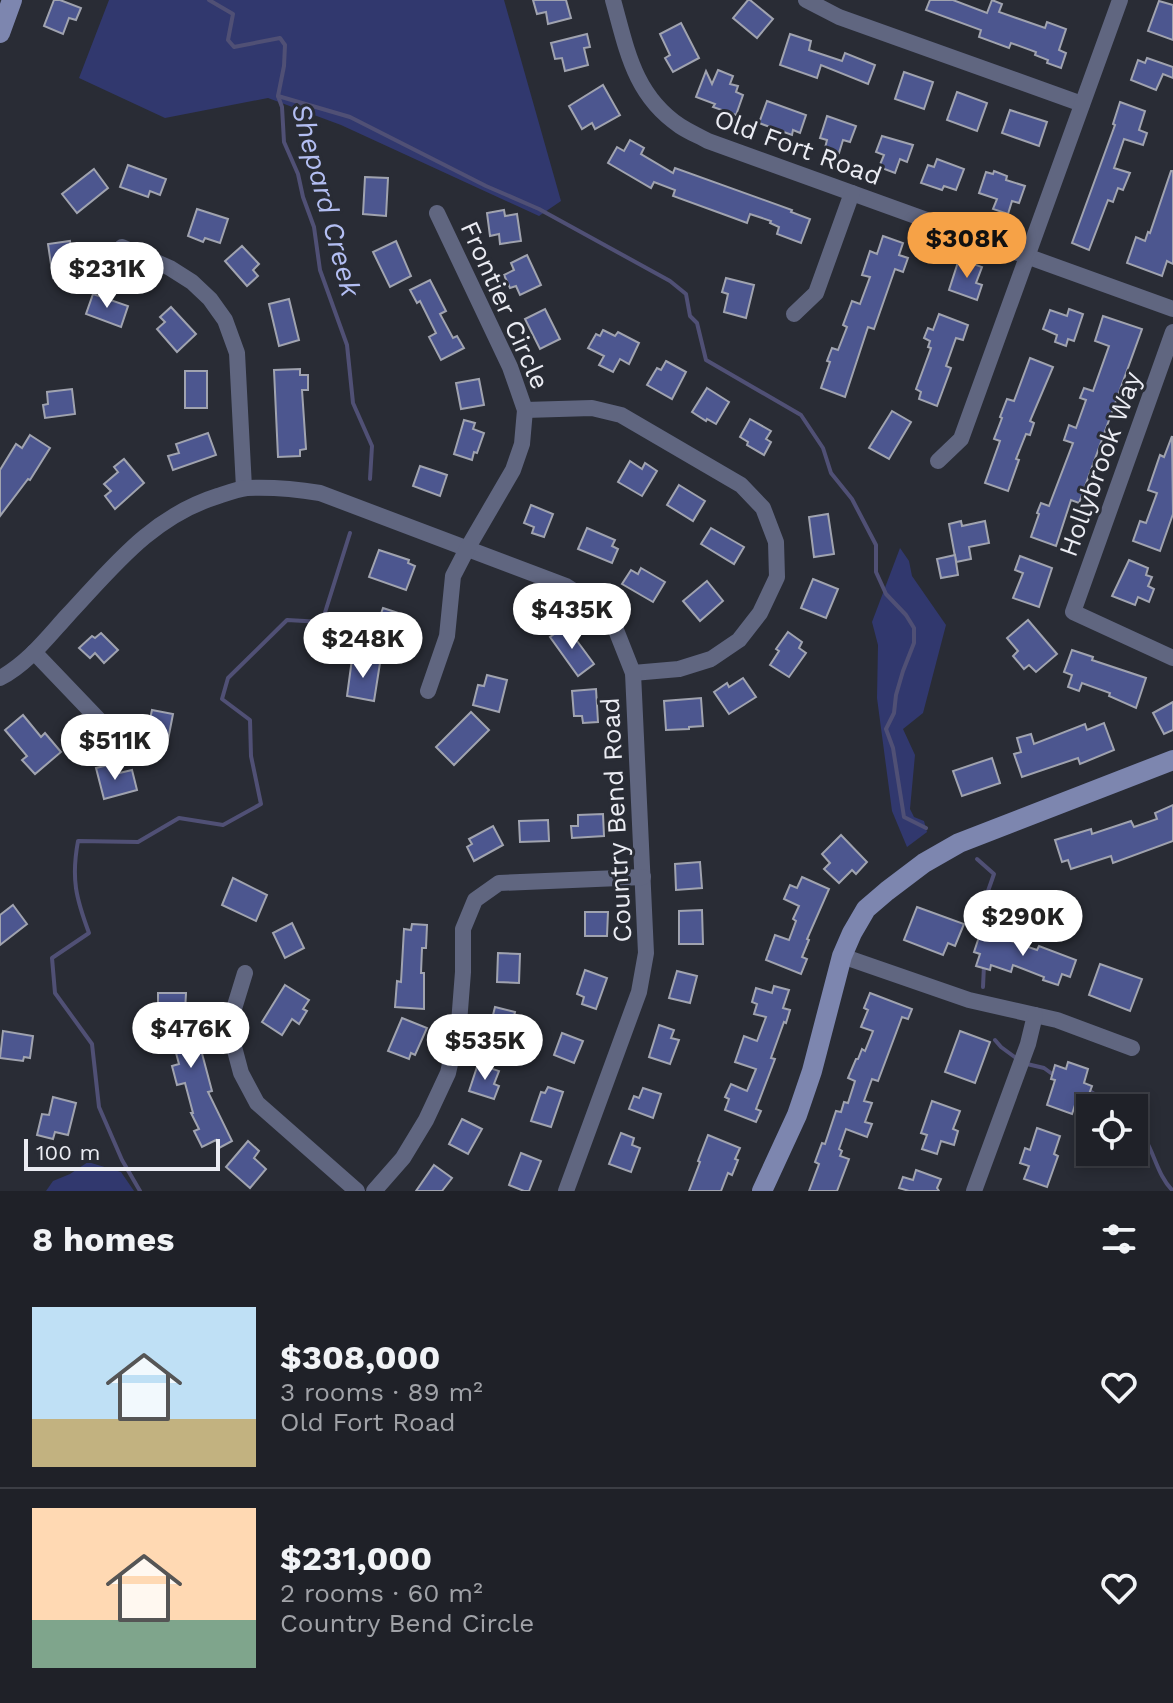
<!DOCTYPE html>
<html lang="en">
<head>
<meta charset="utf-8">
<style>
	:root { --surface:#1f2128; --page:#272930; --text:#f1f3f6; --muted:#a1a3a8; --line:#3c3e45; --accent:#f6a247 }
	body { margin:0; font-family:"Work Sans",sans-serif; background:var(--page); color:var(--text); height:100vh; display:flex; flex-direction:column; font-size:30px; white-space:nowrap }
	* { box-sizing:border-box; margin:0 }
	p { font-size:26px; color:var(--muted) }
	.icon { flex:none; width:44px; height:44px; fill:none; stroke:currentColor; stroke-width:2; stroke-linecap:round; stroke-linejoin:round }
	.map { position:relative; height:1191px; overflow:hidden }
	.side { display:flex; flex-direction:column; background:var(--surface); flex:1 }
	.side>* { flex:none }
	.controls { position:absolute; left:1076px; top:1094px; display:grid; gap:16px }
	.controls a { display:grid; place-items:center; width:72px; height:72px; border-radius:0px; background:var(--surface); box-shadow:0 4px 12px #0003,0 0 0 2px var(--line); font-size:40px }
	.scale { position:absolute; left:24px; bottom:20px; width:196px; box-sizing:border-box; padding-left:8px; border:4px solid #ebecf3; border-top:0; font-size:22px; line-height:28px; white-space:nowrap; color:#ebecf3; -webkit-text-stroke:6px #292c35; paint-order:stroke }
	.price { position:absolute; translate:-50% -68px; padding:0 18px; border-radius:28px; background:#fff; color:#222; font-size:26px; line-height:52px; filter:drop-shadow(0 2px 4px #0008) }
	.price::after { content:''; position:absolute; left:50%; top:48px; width:24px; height:18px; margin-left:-12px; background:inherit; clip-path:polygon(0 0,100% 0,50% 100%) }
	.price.active { background:var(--accent); color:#111 }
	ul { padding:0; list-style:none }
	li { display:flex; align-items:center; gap:24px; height:200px; padding:0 32px }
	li+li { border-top:2px solid var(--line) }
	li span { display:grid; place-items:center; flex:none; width:224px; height:160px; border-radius:0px; color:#555 }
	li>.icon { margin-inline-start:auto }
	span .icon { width:96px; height:96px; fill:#fffc; stroke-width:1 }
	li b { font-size:34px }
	h2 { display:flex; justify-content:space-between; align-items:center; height:96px; padding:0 32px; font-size:34px }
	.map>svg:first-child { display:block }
	.green { fill:#31386e }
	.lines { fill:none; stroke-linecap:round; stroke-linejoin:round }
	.stream { stroke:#505075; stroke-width:4 }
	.building { fill:#4c568f; stroke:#a0a3af; stroke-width:2 }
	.street { stroke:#606680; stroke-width:16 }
	.secondary { stroke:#7d86af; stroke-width:20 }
	.labels { text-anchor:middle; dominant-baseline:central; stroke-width:6; stroke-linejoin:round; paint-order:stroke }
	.street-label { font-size:26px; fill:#ebecf3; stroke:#292c35 }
	.water-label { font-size:28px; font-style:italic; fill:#b3bef2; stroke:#292c35 }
</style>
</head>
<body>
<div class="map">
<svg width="1173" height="1191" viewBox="0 0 1173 1191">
	<rect width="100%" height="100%" fill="#292c35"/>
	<g class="green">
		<polygon points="109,0 504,0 561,201 539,216 341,125 268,98 165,118 79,78"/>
		<polygon points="900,548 909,561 912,576 946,625 923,713 903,729 915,755 910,809 914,817 924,821 927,832 907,847 892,811 877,698 878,645 872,622"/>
		<polygon points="88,1162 121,1172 134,1191 46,1191 53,1181 70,1174"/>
	</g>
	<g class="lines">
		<g class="stream">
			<polyline points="209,0 233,14 228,40 234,47 280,38 285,45 284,66 278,96 282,107 284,142 298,174 303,197 314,227 320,270 347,345 353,403 372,446 370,479"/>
			<polyline points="278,96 350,117 486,186 539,209 670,281 686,294 690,316 697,323 706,360 801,415 823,448 831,473 852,499 876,545 876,572 886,594 906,615 914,628 914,643 903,671 896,695 894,713 886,729 893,748 904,817 926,828"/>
			<polyline points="977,859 994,874 981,911"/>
			<polyline points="983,987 984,965"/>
			<polyline points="995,1040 1001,1047 1016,1058"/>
			<polyline points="1027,1064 1044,1068 1055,1076"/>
			<polyline points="1088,1090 1116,1108"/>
			<path d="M1134,1125C1154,1143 1154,1172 1173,1191"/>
			<path d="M140,1191L122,1160L99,1107L92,1044L55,993L52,958L89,933C76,898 71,879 78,841L138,842L179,818L223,825L261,804L251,756L250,720L222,699L228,678L287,620L322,622L350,533"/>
		</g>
	</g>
	<g class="building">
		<polygon points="54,0 60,0 81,8 76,20 69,18 63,34 44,26"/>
		<polygon points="533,0 566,0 571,18 548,24 546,12 537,14"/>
		<polygon points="748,0 750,0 773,19 757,38 733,18"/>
		<polygon points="930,0 953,0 987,13 992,0 1002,4 999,12 1045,28 1047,22 1066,29 1059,50 1066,53 1061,68 1047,63 1048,60 1035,55 1036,52 1011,43 1009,48 979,37 981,30 926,10"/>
		<polygon points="1159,1 1173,5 1173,40 1148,31"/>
		<polygon points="681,23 699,58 673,72 665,58 670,55 660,34"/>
		<polygon points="587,34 590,47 584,48 588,65 565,71 562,58 555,59 551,43"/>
		<polygon points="790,34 811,41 809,50 842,61 845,53 875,65 868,84 821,65 817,78 780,65"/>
		<polygon points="1147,58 1173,67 1173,78 1163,74 1156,90 1131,80 1138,60 1145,63"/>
		<polygon points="718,70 733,76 730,84 738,86 736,92 743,95 736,115 713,107 715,104 696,97 706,71 712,84"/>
		<polygon points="904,72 933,82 924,109 895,99"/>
		<polygon points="603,85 620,115 595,129 592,123 582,129 569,106"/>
		<polygon points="957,92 987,103 977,131 947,120"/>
		<polygon points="767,101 806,115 800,133 793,130 792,135 759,123"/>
		<polygon points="1120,102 1145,111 1139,130 1147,133 1143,145 1124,139 1114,168 1130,173 1123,190 1118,188 1113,202 1108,200 1089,250 1072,243 1115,125 1113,124"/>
		<polygon points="1010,110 1047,122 1039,146 1002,133"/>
		<polygon points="827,116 856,126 850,142 843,140 839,153 825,148 827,140 820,138"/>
		<polygon points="882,136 913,145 907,162 900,159 895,173 879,167 884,155 876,152"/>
		<polygon points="630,140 644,148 641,154 673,173 675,168 792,210 791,212 810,219 801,243 777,234 779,227 770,223 771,221 750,214 747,223 731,217 673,196 675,190 654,182 651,188 608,163 617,147 624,151"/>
		<polygon points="937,159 964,169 956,190 944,186 942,190 921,183 928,165 934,167"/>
		<polygon points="128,165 166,179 160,195 150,191 148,197 120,187"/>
		<polygon points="94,169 108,188 77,213 62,194"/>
		<polygon points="994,171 1007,176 1006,180 1025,186 1019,203 1012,201 1008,214 993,209 997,199 979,193 986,172 993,174"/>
		<polygon points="1171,171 1173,171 1173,264 1167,261 1162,276 1127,263 1136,237 1145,241 1148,232 1150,233"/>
		<polygon points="365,177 388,178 386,216 363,214"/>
		<polygon points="197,209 228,219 220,243 205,238 203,242 188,236"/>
		<polygon points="504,210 505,216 517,214 521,241 500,244 499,234 490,236 487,213"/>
		<polygon points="883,236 903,243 899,255 908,258 903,272 895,269 874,329 868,327 845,397 821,388 830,362 827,361 832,348 838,350 847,327 843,325 852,301 860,304 870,277 862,275 870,251 877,254"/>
		<polygon points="70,241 74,275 53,278 48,244"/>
		<polygon points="396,241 411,276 390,287 373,252"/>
		<polygon points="242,246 259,264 253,270 258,276 247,286 225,261"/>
		<polygon points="527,255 541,285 520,295 516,286 510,288 504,275 514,270 511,263"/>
		<polygon points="959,259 982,267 976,283 982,285 977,300 949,290"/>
		<polygon points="726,278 754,285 746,318 724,312 728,294 722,292"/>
		<polygon points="430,280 446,311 440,314 453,338 457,336 464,348 441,360 429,337 436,333 420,301 417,303 410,290"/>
		<polygon points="93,294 128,306 121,327 86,314"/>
		<polygon points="289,299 299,340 279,346 269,304"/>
		<polygon points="171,307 196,334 177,352 157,329 165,322 160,317"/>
		<polygon points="545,309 560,339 540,349 525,319"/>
		<polygon points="1069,309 1083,314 1074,341 1068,339 1066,346 1055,342 1057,335 1043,329 1050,310 1067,316"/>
		<polygon points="939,314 968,325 963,340 956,338 946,366 951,368 937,406 919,399 921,392 916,389 931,348 928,347 930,341 924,338 928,328 933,330"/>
		<polygon points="1103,316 1142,329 1079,503 1071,500 1056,546 1031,537 1039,514 1037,513 1041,503 1049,506 1073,443 1064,440 1069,425 1076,428 1086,400 1080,398 1084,388 1093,391 1109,346 1095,341"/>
		<polygon points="603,330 615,336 618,332 639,343 629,364 620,359 613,372 599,365 604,356 588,348 596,334 600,336"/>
		<polygon points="1030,358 1053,367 1030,421 1034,423 1030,435 1026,434 1016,459 1019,460 1008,491 985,483 1000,441 994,439 1002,418 1000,417 1007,399 1014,401"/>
		<polygon points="666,361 686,372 672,399 647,385 657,368 661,370"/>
		<polygon points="300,369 300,375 308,375 308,390 302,390 306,449 300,450 300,456 278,457 274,370"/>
		<rect x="185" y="371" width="22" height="37"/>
		<polygon points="479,379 484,405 461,409 456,383"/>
		<polygon points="707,388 729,402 716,424 707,419 706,421 692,412"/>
		<polygon points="72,389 75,414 45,418 43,405 48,404 47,392"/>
		<polygon points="892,411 911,422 889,459 869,448"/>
		<polygon points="750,419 771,431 766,439 771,442 764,455 747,445 748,442 740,437"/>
		<polygon points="464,420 475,423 473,429 484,433 477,453 474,452 472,460 454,454"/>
		<polygon points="208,433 216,455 173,470 168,456 179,453 176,444"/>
		<polygon points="30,435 50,448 30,480 28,479 0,516 0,470 16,444 22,448"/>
		<polygon points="1172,436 1173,514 1160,551 1133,541 1140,521 1146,523 1157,493 1148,490 1160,455 1164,457"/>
		<polygon points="124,459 144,483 115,509 105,496 111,491 104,484 118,472 114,467"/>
		<polygon points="630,461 642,469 645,463 657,471 642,496 618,482"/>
		<polygon points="420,466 447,475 440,496 413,486"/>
		<polygon points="679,485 705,501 693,521 667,505"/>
		<polygon points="531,505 553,514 544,537 532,533 534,527 524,523"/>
		<polygon points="828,514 834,554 814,557 809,517"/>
		<polygon points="961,521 962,526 985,521 989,543 969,547 971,559 956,562 949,524"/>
		<polygon points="587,528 615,540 612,546 618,549 612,563 578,549"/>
		<polygon points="711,528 744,547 734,564 701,544"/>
		<polygon points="379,550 409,560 408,563 415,566 406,590 369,577"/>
		<polygon points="955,555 958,575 941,578 937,559"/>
		<polygon points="1020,556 1052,568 1039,607 1013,598 1023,573 1015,570"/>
		<polygon points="1129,560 1148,568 1146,575 1152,577 1148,586 1154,589 1149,602 1138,597 1135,605 1112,596"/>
		<polygon points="641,568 665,582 653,602 622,584 631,570 638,574"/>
		<polygon points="813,579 838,589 826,618 801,608"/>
		<polygon points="707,581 723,601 700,621 683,601"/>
		<polygon points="383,608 404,615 392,650 371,642"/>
		<polygon points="1028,620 1057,654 1036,672 1029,665 1024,669 1013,656 1018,651 1007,638"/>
		<polygon points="566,626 594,664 578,676 550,637"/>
		<polygon points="788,632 802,642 799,648 806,653 789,677 770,665 779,651 776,649"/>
		<polygon points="101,633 118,650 104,663 95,653 90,658 79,648 92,636 95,638"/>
		<polygon points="1072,650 1093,657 1092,660 1146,678 1136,708 1109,696 1110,693 1082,683 1079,691 1068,687 1072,675 1064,672"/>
		<polygon points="352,659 380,663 374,701 347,696"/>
		<polygon points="487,675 507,680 499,712 473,705 478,685 484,686"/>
		<polygon points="743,678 756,697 729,714 714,692 727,683 729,687"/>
		<polygon points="596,689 598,722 583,723 582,716 574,716 572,691"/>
		<polygon points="701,698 703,726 689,727 689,729 666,730 664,701"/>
		<polygon points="1173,702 1173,730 1164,734 1153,713"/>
		<polygon points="152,710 173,714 166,750 141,745 143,732 147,733"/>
		<polygon points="471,712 489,730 454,765 436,747"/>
		<polygon points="23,715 41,737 45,733 61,752 35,774 22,760 27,756 5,730"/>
		<polygon points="1104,723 1114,750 1080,764 1078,758 1022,777 1014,754 1021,752 1017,738 1031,734 1034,744 1085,724 1087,730"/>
		<polygon points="992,758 1000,783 962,796 953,771"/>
		<polygon points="112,764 115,774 132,770 137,790 104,799 96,768"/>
		<polygon points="1173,805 1173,841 1113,863 1111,856 1071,869 1068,860 1062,862 1055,840 1091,829 1092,834 1131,821 1134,827 1157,819 1155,813"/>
		<polygon points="603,814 604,836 572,838 571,826 578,826 578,815"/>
		<polygon points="548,820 549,841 520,842 519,821"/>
		<polygon points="493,826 503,845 474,861 467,847 472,844 469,839"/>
		<polygon points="841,835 867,862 856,874 852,870 839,883 824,869 830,863 822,854"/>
		<polygon points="700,862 702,888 676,890 675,864"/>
		<polygon points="802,877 829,889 807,939 809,940 802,957 807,959 801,974 766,960 775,935 789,940 796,921 793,919 799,906 784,899 790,885 797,888"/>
		<polygon points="233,878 267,895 256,921 222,905"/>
		<polygon points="13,905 27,924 0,945 0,915"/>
		<polygon points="917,907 964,924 955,946 948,943 943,955 904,940"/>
		<polygon points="702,910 703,944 679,944 679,911"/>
		<polygon points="585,912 608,912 607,936 585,936"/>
		<polygon points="292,923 304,948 285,958 273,933"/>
		<polygon points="412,924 427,925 426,948 422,948 421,973 424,973 424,1009 395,1007 397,981 401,982 404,929 411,930"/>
		<polygon points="988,933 1037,950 1039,946 1076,960 1070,977 1062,974 1058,985 1043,980 1044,977 1013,965 1011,972 991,965 990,970 976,966 980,954 974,952 979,937 986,939"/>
		<polygon points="498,953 520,954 519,983 497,982"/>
		<polygon points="1100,964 1142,979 1130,1011 1089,995"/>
		<polygon points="585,970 607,978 596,1009 582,1004 584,997 577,994"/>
		<polygon points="677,971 697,976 690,1003 669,998"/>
		<polygon points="285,985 309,1000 303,1009 307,1011 299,1024 292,1019 282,1035 262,1022"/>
		<polygon points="774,986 789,990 783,1008 790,1010 786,1023 784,1022 771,1058 775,1059 756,1109 761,1111 756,1122 725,1110 729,1099 725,1097 731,1084 747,1091 756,1069 735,1062 744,1036 757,1041 766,1017 754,1014 757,1004 752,1002 756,988 772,993"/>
		<polygon points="158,993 186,993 183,1050 200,1046 212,1091 208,1092 232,1141 219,1148 216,1140 202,1147 194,1131 199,1129 191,1113 193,1113 185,1083 177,1085 172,1066 179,1064 172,1038 160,1038 160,1017 152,1017 152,1005 158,1004"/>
		<polygon points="870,993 912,1009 908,1019 902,1017 878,1081 872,1079 864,1101 872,1103 865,1122 872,1124 867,1137 846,1129 839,1149 842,1151 840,1156 849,1159 837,1191 809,1191 819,1164 815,1162 822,1143 825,1144 836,1111 841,1112 844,1102 848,1103 855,1081 848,1078 856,1059 858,1059 862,1049 865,1051 873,1031 861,1027 868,1010 864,1008"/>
		<polygon points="495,1007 515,1012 509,1038 505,1037 503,1043 487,1039"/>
		<polygon points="402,1018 427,1028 415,1055 411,1053 409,1059 388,1051"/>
		<polygon points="659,1025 674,1030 671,1038 679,1040 670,1064 649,1057"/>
		<polygon points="3,1031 33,1036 30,1058 24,1057 23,1061 0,1058"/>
		<polygon points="960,1031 990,1042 975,1083 945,1072"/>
		<polygon points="562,1033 583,1041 574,1063 554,1055"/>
		<polygon points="1068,1062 1088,1069 1084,1083 1092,1086 1086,1102 1077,1099 1072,1114 1047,1105 1055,1080 1051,1079 1055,1065 1066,1069"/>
		<polygon points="478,1064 499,1071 494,1084 499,1086 494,1099 469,1091"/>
		<polygon points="548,1087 563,1092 551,1127 531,1121 541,1092 545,1093"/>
		<polygon points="643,1088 661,1094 653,1118 629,1109 634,1096 639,1098"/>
		<polygon points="53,1097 76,1103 68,1135 55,1132 53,1139 37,1135 42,1114 49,1115"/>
		<polygon points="932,1101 960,1111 953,1129 958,1131 954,1145 941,1141 937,1154 922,1149 927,1135 921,1133"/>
		<polygon points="462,1119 482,1129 468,1154 449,1144"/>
		<polygon points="1037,1128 1060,1136 1054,1154 1058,1156 1047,1187 1024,1179 1029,1166 1020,1163 1025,1148 1030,1150"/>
		<polygon points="621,1133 634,1138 632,1145 640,1148 631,1172 609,1164"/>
		<polygon points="708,1135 740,1148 735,1159 738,1160 732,1175 728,1173 721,1191 689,1191 700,1162 698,1161"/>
		<polygon points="248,1141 259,1151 254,1158 266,1169 250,1188 226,1167"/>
		<polygon points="521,1153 541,1161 529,1191 524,1191 509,1185"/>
		<polygon points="434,1165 452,1178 442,1191 416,1191"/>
		<polygon points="916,1170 941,1179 937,1188 939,1191 909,1191 899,1188 903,1177 913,1180"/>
	</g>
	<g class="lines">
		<g class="street">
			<path d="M613,0C627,50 634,95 680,126C689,132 699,136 708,141L1173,309"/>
			<polyline points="806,0 839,17 1082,104"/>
			<polyline points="122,247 170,268 192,282 210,299 225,320 237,353 244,488"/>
			<polyline points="794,314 816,293 852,193"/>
			<polyline points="1173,332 1073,612 1173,658"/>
			<polyline points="525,410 592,408 621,415 741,485 763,508 776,542 777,577 760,613 739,640 711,659 679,669 633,673"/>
			<polyline points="938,461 961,439 1120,0"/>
			<polyline points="34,652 101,722"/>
			<path d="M0,678C27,664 47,638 67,616C113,567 151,517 218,496C227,493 238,489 247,488C272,487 296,489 320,493L566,586L594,604L616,630L633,673L646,953L639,992L566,1191"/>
			<polyline points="428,691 447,636 453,576 467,549 513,470 522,444 525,410 510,367 437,213"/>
			<polyline points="842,956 969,1000 1057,1020 1132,1048"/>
			<polyline points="245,973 233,1012 233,1043 241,1073 257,1103 357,1191"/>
			<polyline points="374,1191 403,1158 426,1120 448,1073 459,1023 463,972 463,929 475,900 499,883 643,877"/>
			<polyline points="974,1191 1028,1044 1035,1015"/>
		</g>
		<g class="secondary">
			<polyline points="0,33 12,0"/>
			<polyline points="762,1191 797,1115 812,1071 842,956 852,933 866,909 887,891 924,863 959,843 1173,760"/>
		</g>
	</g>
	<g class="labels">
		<g class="street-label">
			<text transform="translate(798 147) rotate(20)">Old Fort Road</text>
			<text transform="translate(505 305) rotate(66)">Frontier Circle</text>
			<text transform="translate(1100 464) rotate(-70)">Hollybrook Way</text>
			<text transform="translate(616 820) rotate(-93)">Country Bend Road</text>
		</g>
		<g class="water-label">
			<text transform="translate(326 200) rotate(75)">Shepard Creek</text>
		</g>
	</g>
</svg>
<div class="controls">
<a><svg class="icon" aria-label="locate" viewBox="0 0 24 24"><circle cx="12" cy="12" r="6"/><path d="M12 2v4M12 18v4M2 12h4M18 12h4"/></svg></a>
</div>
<div class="scale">100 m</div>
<b class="price active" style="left:967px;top:280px">$308K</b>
<b class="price" style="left:107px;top:310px">$231K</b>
<b class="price" style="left:572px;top:651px">$435K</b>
<b class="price" style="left:363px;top:680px">$248K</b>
<b class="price" style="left:115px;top:782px">$511K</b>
<b class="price" style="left:1023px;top:958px">$290K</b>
<b class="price" style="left:191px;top:1070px">$476K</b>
<b class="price" style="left:485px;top:1082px">$535K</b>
</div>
<section class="side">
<h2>8 homes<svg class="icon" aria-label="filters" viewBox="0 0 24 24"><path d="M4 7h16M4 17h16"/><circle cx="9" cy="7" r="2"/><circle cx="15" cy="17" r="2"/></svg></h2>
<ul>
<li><span style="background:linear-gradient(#bfe0f5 70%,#c2b280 0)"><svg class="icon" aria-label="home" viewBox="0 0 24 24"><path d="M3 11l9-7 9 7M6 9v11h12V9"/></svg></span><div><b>$308,000</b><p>3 rooms · 89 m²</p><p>Old Fort Road</p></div><svg class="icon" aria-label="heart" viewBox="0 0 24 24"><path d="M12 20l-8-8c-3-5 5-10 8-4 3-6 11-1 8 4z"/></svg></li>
<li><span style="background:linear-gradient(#ffd9b3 70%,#7fa58c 0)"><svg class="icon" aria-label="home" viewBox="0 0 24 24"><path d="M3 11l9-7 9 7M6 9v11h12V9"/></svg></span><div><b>$231,000</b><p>2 rooms · 60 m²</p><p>Country Bend Circle</p></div><svg class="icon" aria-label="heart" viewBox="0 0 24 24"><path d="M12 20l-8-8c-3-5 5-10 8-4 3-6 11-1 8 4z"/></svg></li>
</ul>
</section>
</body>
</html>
